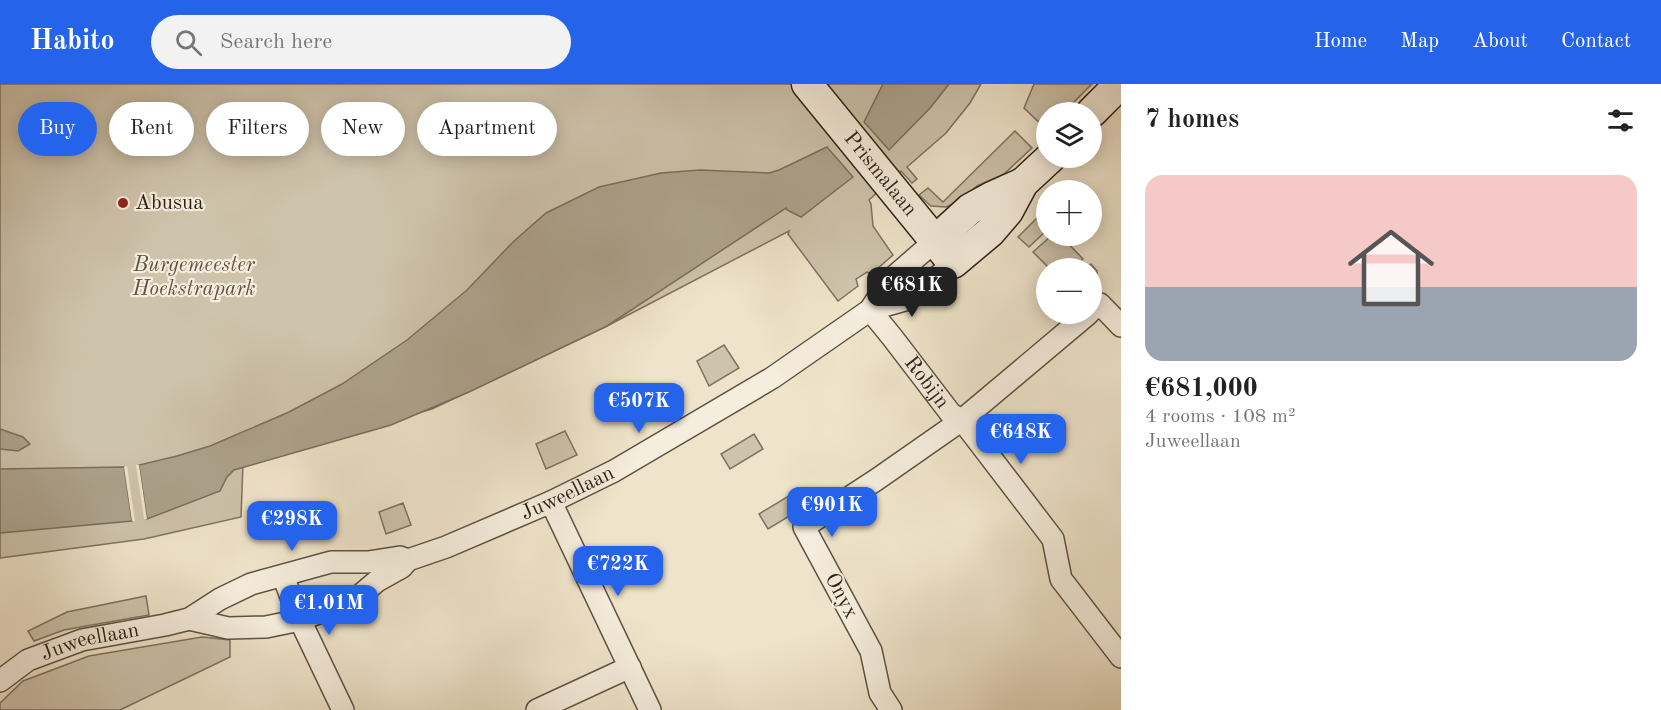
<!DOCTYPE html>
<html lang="en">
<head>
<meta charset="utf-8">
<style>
	:root { --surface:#fff; --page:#f2f2f2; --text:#222; --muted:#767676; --line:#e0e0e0; --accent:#2563eb }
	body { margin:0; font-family:"Old Standard TT",serif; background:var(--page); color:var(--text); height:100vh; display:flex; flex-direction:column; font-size:22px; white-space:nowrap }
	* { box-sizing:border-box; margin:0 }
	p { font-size:20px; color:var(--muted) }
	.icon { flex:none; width:33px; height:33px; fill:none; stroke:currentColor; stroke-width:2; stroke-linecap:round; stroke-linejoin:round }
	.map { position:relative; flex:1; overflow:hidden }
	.panel { display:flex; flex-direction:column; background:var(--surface); width:540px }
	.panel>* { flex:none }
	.hud { position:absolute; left:18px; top:18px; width:570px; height:54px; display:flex; gap:12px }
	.tools { position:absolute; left:1036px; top:18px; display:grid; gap:12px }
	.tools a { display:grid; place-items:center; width:66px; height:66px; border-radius:50%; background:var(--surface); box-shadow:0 3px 15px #0003; font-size:30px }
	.price { position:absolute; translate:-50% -51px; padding:0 14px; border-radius:12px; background:var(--accent); color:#fff; font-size:20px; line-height:39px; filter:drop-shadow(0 2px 3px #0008) }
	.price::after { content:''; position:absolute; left:50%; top:36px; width:18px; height:14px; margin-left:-9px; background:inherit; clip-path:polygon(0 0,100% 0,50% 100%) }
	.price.current { background:#222; color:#fff }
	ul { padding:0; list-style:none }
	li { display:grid; align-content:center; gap:12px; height:318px; padding:0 24px }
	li+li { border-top:2px solid var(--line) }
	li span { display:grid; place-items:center; height:186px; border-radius:18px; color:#555 }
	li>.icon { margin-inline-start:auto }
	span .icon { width:108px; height:108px; fill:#fffc; stroke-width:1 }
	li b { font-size:26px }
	h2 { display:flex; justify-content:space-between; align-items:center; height:72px; padding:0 24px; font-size:26px }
	.pill { padding:0 21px; border-radius:27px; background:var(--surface); box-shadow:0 3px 15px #0003; font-size:21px; line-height:54px }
	.pill.current { background:var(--accent); color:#fff }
	header { display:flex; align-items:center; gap:36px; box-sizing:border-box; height:84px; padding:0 30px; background:var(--accent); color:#fff }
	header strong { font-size:28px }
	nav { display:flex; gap:33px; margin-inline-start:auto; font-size:21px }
	.search { width:420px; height:54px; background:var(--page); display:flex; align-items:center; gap:15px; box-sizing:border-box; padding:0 21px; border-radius:33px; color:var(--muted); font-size:22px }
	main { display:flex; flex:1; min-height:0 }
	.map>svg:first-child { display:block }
	.green { fill:#cec3ac; stroke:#7e7261; stroke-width:1.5 }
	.water { fill:#ada28d; stroke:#7a6e5d; stroke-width:1.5 }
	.pier { fill:#efe4cb }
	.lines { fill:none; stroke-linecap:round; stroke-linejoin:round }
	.street-casing { stroke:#5e5243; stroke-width:24 }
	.secondary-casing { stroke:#2e2116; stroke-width:33 }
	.street { stroke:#f5eddd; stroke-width:21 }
	.secondary { stroke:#f5eddd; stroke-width:30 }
	.poi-dot { fill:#8f2418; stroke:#f5eddd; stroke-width:2 }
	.labels { text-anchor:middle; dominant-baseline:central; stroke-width:4.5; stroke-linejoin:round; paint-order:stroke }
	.street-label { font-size:21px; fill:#2e2116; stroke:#f5eddd }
	.poi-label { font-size:21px; fill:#2e2116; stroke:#f5eddd; text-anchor:start }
	.park-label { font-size:21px; font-style:italic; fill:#5e5243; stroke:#f5eddd }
</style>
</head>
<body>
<header>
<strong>Habito</strong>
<div class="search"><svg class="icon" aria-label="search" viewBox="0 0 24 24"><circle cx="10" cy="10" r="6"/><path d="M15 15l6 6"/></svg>Search here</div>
<nav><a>Home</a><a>Map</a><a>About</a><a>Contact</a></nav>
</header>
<main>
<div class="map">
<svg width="1121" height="626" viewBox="0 0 1121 626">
	<rect width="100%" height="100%" fill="#efe4cb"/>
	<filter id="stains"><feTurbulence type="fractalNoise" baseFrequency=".00333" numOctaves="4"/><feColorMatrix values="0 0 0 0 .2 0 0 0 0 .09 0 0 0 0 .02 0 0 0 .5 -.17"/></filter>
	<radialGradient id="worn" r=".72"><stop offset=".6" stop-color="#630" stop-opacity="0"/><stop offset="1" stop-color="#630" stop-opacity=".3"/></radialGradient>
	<g class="green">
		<polygon points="0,0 981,0 970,19 946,49 907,83 917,95 912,99 901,87 869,116 871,120 873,142 893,171 871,190 867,188 856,195 858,202 838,217 788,150 789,147 607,242 432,325 243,380 241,433 144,455 0,474"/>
		<polygon points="1034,0 1092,0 1064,28 1047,28 1047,46 1024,24"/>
		<polygon points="1015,47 1032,64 1004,90 977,102 958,118 946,123 931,122 919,111 928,104 943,118"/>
		<polygon points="1040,131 1047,138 1047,146 1029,163 1018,153"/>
		<polygon points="1051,152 1061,152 1083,175 1073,184 1049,184 1033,168"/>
		<polygon points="1082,180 1086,184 1091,180 1097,187 1097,205 1092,210 1092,184 1078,184"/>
		<polygon points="724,261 739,284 709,302 697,277"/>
		<polygon points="565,347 577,371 546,385 536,360"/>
		<polygon points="754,350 763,365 730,385 721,370"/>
		<polygon points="792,410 801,425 768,445 759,430"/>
		<polygon points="403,419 411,441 386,450 379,428"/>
		<polygon points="146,512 149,531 64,546 34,557 28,547 67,528"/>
		<polygon points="202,553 230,556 230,573 120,626 0,626 0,619 23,597 89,572"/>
	</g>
	<g class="water">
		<polygon points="883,0 949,0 931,23 889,66 864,38"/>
		<polygon points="827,63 853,93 801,133 787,126 786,124 607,242 469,308 391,341 234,386 227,393 220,407 147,435 139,381 177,372 210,362 289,328 342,300 407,256 467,206 513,158 546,129 599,103 661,89 700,86 769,89 779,86"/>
		<polygon points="0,345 23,353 30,360 18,367 0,365"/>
		<polygon points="124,383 132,437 0,449 0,385"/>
	</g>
	<g class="pier">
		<polygon points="136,381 139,381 147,435 144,435"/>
		<polygon points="127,382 135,437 132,437 124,383"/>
	</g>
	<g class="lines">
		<defs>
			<g id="street">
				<path id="s1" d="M870,226L892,253L951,330L962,336L1053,455L1061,495L1121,573"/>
				<polyline points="870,226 889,197 935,157"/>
				<polyline points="1092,226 1100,220 1121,242"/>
				<polyline points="551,418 650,626"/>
				<polyline points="283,492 300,536 343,626"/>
				<path id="s2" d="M189,535L228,544L266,543L300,536L357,514L377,497L402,483L408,476L446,463L551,418L614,387L772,294L870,226L905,216L933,197L953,179"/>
				<path id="s3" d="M0,597L28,576L82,556L165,541L189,535L220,515L251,500L331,478H368L400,473L408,476"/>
				<polyline points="537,626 630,583"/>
				<polyline points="891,626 880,609 871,567 804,443 876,396 962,336 1088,230"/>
			</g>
			<g id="secondary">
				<path id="s4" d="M807,0L953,179L990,148L1008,127L1023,99L1050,74"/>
				<polyline points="1092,28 1120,0"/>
				<polyline points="935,157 970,125 992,113 1023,99"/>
			</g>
		</defs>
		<use href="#street" class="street-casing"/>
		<use href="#secondary" class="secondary-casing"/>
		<use href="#street" class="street"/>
		<use href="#secondary" class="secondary"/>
	</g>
	<circle class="poi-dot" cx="123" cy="119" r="6"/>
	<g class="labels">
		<g class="street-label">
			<text stroke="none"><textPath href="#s4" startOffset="116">Prismalaan</textPath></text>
			<text stroke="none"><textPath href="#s1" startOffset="92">Robijn</textPath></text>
			<text stroke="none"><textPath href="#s2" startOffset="411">Juweellaan</textPath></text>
			<text transform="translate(841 512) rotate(62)">Onyx</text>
			<text stroke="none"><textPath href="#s3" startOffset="100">Juweellaan</textPath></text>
		</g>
		<g class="poi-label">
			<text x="135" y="119">Abusua</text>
		</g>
		<g class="park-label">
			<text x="194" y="181">Burgemeester<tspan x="194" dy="24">Hoekstrapark</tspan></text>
		</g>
	</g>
	<rect width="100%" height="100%" filter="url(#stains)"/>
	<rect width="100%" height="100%" fill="url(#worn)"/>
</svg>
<div class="tools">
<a><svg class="icon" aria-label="layers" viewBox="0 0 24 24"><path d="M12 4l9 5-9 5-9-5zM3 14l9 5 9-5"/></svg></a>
<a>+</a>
<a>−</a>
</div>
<b class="price current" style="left:912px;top:234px">€681K</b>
<b class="price" style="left:639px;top:350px">€507K</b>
<b class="price" style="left:1021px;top:381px">€648K</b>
<b class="price" style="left:832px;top:454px">€901K</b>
<b class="price" style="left:292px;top:468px">€298K</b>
<b class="price" style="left:618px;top:513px">€722K</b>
<b class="price" style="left:329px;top:552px">€1.01M</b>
<div class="hud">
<a class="pill current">Buy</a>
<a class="pill">Rent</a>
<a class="pill">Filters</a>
<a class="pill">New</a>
<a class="pill">Apartment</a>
</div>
</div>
<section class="panel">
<h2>7 homes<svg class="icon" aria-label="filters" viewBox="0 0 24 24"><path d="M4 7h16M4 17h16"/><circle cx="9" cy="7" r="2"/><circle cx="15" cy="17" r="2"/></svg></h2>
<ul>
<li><span style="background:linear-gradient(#f6c9c9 60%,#9aa5b1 0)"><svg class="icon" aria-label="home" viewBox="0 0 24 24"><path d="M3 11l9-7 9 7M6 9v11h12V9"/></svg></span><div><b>€681,000</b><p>4 rooms · 108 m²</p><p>Juweellaan</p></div></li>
</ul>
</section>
</main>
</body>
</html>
